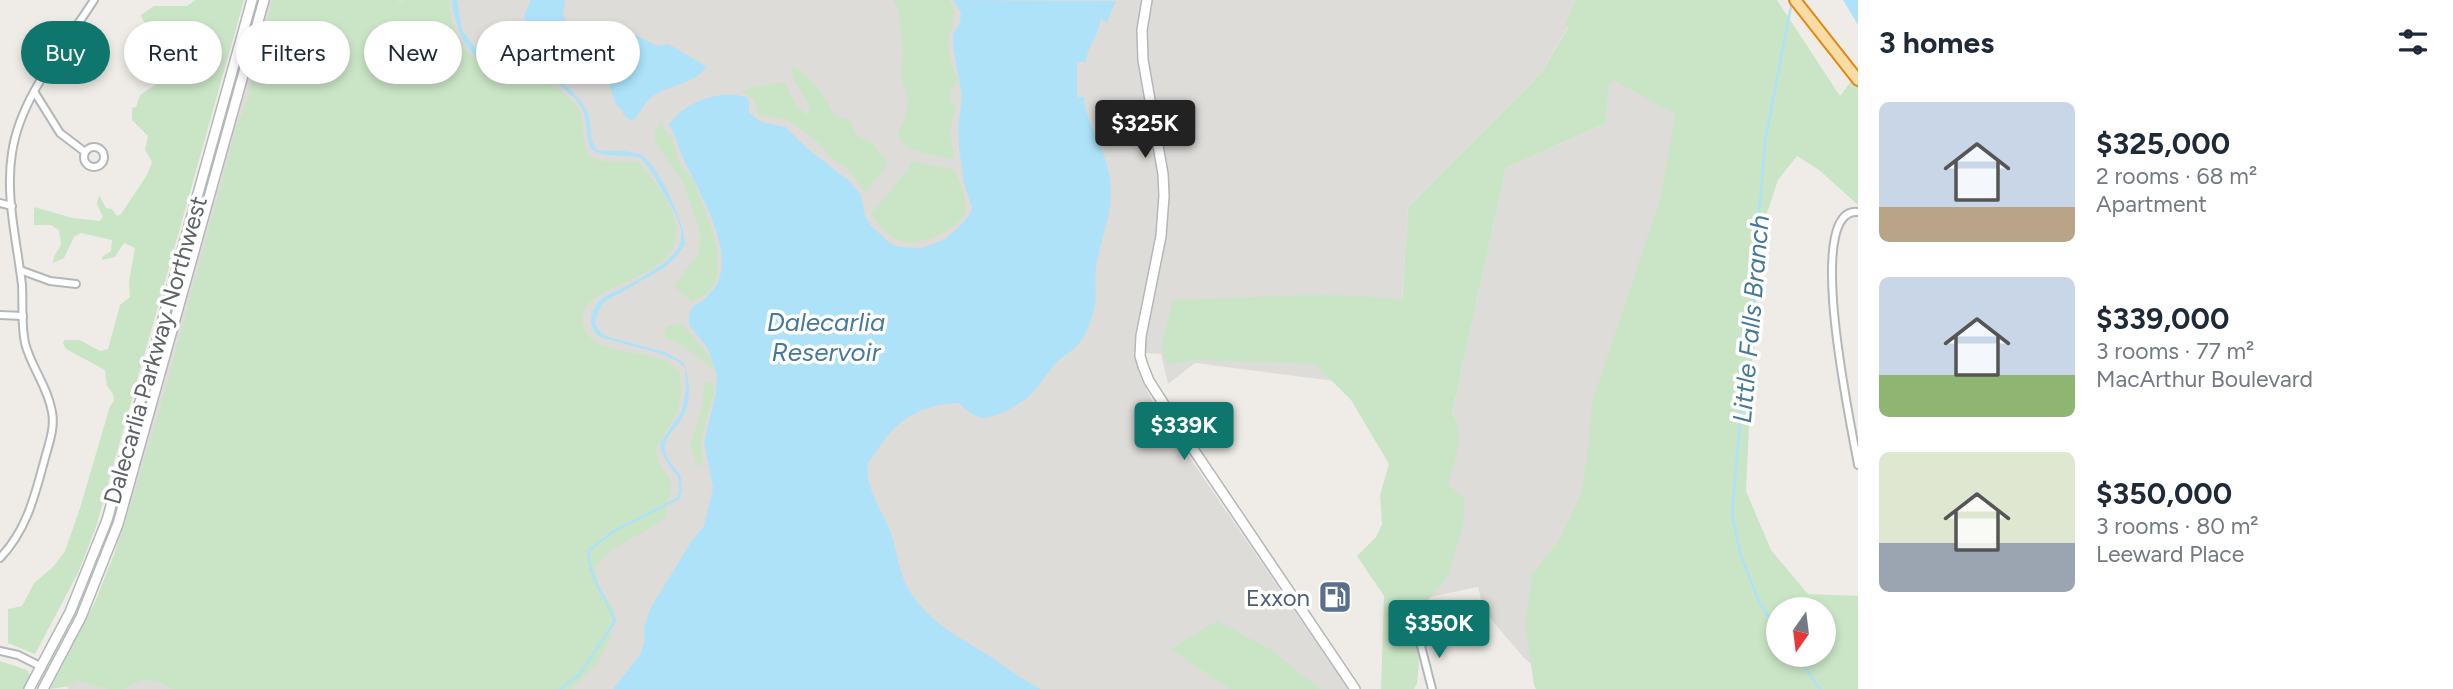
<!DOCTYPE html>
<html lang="en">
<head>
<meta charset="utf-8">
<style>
	:root { --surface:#fff; --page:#f6f6f7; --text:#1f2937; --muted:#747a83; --accent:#0f766e }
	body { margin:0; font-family:Figtree,sans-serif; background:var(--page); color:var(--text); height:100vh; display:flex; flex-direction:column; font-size:26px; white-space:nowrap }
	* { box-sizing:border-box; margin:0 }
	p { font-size:23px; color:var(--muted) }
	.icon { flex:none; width:38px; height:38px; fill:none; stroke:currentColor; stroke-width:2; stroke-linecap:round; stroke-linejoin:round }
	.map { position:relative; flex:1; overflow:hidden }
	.sheet { display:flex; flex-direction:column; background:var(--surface); width:595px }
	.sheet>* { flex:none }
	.top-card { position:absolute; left:21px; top:21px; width:665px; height:63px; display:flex; gap:14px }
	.needle { width:46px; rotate:194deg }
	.controls { position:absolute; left:1766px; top:597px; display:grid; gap:14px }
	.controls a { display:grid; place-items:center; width:70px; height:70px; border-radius:50%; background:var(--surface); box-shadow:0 4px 10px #0003; font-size:35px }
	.price { position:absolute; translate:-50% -60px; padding:0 16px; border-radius:7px; background:var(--accent); color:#fff; font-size:23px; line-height:46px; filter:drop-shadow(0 2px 4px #0008) }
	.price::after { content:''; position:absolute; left:50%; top:42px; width:21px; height:16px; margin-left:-10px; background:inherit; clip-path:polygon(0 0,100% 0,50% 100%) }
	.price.active { background:#222; color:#fff }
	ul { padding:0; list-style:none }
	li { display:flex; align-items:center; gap:21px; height:175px; padding:0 21px }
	li span { display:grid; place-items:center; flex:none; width:196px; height:140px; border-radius:10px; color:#555 }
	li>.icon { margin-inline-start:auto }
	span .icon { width:84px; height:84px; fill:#fffc; stroke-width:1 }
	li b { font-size:30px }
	h2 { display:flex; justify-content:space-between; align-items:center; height:84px; padding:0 21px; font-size:30px }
	.tag { padding:0 24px; border-radius:32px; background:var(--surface); box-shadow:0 4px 10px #0003; font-size:24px; line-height:63px }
	.tag.active { background:var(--accent); color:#fff }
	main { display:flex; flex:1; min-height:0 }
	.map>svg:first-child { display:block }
	.industrial { fill:#dedcd9 }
	.green { fill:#cae5c6; fill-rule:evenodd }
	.water { fill:#ade2f9 }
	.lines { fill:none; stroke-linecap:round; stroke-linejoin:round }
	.stream { stroke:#ade2f9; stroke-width:2.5 }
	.minor-casing { stroke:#b4b7ba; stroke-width:10 }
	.secondary-casing { stroke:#b3b7ba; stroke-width:12 }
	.trunk-casing { stroke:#e58811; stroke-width:14 }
	.minor { stroke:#fff; stroke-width:6 }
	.secondary { stroke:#fff; stroke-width:9 }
	.trunk { stroke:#f7dca5; stroke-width:10 }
	.labels { text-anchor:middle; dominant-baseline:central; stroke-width:7; stroke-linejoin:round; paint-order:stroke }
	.street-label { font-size:24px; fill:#5e6366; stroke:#fff }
	.service-label { font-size:24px; fill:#4e5e75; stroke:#fff; text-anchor:end }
	.water-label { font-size:26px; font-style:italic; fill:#44799a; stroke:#fff }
</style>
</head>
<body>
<main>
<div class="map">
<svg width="1858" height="689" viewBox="0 0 1858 689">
	<rect width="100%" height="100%" fill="#efece7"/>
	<g class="industrial">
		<polygon points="269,0 1584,0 1541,73 1408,207 1396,389 1195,363 1168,384 1161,354 1133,352 1142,380 1155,407 1348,689 68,689 62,674 113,564 123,507 235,104"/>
		<polygon points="1650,56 1765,166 1745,366 1672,342 1742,388 1728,536 1778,654 1561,689 1524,658 1484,611 1478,587 1424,598 1431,510 1506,168 1606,123 1609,83"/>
	</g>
	<g class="green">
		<polygon points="195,0 244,0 96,527 78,573 35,654 8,643 8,609 22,606 34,583 53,567 65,551 80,508 110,406 114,401 113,394 107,386 105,370 66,349 63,343 65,340 80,340 100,351 108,349 120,305 130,297 129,282 135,248 124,243 115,257 102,260 102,257 111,251 112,240 81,233 74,237 64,258 53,263 54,257 61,245 59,230 51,225 34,225 34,207 73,218 100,221 103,217 97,204 99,195 106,208 112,209 117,216 121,214 147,175 152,162 145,150 148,136 132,120 132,108 136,107 140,95 167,77 177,62 180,50 170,29 144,22 141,15 154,6 187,6"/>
		<path d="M273,0H398L399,4L404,0H450C447,21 466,62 489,65C499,66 511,60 521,63C536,67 560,91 574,102C587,117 580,137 588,155L599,161L637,162L640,164C755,295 559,266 585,330C598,360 659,345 680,372L681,388L678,411L656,448L658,461L672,483L665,519L609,552L595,568L600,589L614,610L610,641L596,665L571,689H173L156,681L142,680L123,689H108L77,681L71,686L50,689L95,602L120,539L161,405L236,128L244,110Z"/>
		<path d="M893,0H949L955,10L948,46L951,63L958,82C950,87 950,91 950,101L957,106L950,129L954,159C934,154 906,155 897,134L904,121L908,102L901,76L903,48L898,9Z"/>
		<path d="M1576,0H1777L1840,96L1855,76L1858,80V205L1819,170L1797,156L1778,180L1755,249V337L1742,387L1749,426L1746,491L1771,550L1808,594L1858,596V689H1536L1534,685L1525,623L1532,575L1559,540L1582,491L1589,440L1592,402L1661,196L1675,114L1614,80L1609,84L1606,123L1506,168L1452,414C1466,435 1454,462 1448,484L1465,500L1464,521L1449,574L1424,605L1417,684L1414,689H1381L1384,596L1357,556L1376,537L1382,524L1380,495L1389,464L1351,400L1315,364L1197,360L1167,365L1161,346L1173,300C1249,299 1326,289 1402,300L1408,207L1541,73L1568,28L1565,24ZM1778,609H1824V654H1778Z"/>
		<path d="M795,67C811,78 827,98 835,116L849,119L856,134L873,144L888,164L865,192L847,168L831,157L817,141L786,119L758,115L754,99L743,92L749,88L785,82L796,105L807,115L810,108C805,95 790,81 792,68Z"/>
		<path d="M660,122L664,123V130C677,141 673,149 680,163C684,169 690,175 693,181C703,206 732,266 710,290C706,295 698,298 692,302L673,286L697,256L700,246V233L684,184L655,142L654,132Z"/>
		<path d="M911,161L955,170C958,181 966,195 966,207C966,227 921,246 904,242C888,238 880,226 871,214L907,171Z"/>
		<polygon points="681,324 702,346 715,369 710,368 688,349 665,337 664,331 667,326"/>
		<polygon points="708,380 713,383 715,389 701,440 703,464 698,467 690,446 702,407 704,383"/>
		<polygon points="1217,621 1270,649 1320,689 1230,689 1170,649"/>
		<polygon points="0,661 27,670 31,677 23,689 0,689"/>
	</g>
	<g class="water">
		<path d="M452,0H457L462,30L483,58L488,60L523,54C539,63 582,95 588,113C592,126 588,138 597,150C610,152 629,149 641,155C659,165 685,224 685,244L677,256L664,268L604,302L598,312L595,324L601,333L609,337L665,352L683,362C691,380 692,404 680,421C675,429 667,435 665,445C664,456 673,467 680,474L679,478C670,467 662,458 660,443L682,411L686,390L685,369L681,363L662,354L600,337C586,326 590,312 601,299C621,287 678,265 681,239C683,225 674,211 667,199C659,185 652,170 641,158C623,153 606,160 590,148C586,135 588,119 581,106C577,98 531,60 524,58C511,55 500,66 487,63C467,58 452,18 452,0Z"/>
		<path d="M531,0H565L563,14L566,22L574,25L585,20C593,30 603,33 615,34L616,38L605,50H602L599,57L587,66L573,58L558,43L526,21L524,16Z"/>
		<path d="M953,0L1116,1L1107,22L1100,19C1100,35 1087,46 1086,62H1077V97H1084C1086,125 1104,145 1109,173C1115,209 1104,227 1097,261C1093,277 1098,298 1094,309C1091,322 1085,338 1076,347C1069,353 1061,357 1055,364C1041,381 1035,395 1015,406C991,419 979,425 959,403C922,404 895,420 876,452C874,455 868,461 868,465C864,485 883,513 890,530C900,559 897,577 919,604C936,625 960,638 983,652C1003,664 1020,679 1041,689H613L640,655L645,639L644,627L651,607L693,539L704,526L713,488L704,442L716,393L717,375L707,347L689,325V315L693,306C701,303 704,299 710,293C742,263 701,196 686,164C678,150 679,141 669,125C683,102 720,89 746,97L749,102V113L761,122L785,127L809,150L849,181L861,195L865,216L871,226L891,244L900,247L921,248L944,240L959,227L971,213L972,207L964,183L959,146L958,127L962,97L953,46V34L960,23L961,13Z"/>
		<polygon points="1843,0 1858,0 1858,25"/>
		<path d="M636,35L657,46L668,44L706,66C699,83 668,85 653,96C645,102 641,111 635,119L630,120L623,114L622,109L617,107L608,82L598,77L597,74L631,37Z"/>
	</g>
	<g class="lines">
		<g class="stream">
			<polyline points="1778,631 1759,602 1740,553 1732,513 1741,413 1752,354 1755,319 1754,275 1765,142 1792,1"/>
			<polyline points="1795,654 1820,689"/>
			<path d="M560,689L579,675L615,621C607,598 586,575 589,550L614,531L679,498L681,488L679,475"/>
		</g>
		<defs>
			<g id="minor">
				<polyline points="35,93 60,133 85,152"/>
				<circle cx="94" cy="157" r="10"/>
				<polyline points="0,203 12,206"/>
				<path d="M1858,212C1802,206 1853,433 1858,465"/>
				<polyline points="20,270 50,281 76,284"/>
				<polyline points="0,315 23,316"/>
				<path d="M0,558C27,530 35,495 45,458C49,443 55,428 52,412C48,387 31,367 25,343C21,324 23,304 22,285C17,242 5,196 12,153C20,97 64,47 94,0"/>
				<polyline points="1419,638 1432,689"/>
				<polyline points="0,651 18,655 42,667"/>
			</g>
			<g id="secondary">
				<polyline points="1147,0 1142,30 1143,60 1163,174 1164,196 1161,236 1141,336 1140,356 1143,366 1149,381 1183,434 1355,689"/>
				<polyline points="29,689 70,612 107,520 252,0"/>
				<polyline points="43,689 81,617 118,524 264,0"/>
			</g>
			<polyline id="trunk" points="1795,0 1858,80"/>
		</defs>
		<use href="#minor" class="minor-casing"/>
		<use href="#secondary" class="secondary-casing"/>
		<use href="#trunk" class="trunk-casing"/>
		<use href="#minor" class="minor"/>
		<use href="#secondary" class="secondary"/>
		<use href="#trunk" class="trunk"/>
	</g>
	<defs>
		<symbol id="fuel-square" viewBox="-11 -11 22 22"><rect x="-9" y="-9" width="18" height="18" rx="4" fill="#5c6f8a" stroke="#fff"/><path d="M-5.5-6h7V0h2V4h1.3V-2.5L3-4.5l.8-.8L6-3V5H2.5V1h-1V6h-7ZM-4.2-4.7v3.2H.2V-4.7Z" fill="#fff"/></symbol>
	</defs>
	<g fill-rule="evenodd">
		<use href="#fuel-square" x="1316" y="578" width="38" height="38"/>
	</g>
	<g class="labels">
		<g class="street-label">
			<text transform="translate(155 350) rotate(-74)">Dalecarlia Parkway Northwest</text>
		</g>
		<g class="service-label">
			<text x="1310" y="597">Exxon</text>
		</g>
		<g class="water-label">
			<text transform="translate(1751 319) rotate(-85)">Little Falls Branch</text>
			<text x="826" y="322">Dalecarlia<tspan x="826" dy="30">Reservoir</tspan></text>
		</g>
	</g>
</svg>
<div class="controls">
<a><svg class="needle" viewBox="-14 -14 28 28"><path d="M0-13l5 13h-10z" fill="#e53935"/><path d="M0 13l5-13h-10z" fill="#747a83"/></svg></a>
</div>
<b class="price active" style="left:1145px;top:160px">$325K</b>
<b class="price" style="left:1184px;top:462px">$339K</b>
<b class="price" style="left:1439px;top:660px">$350K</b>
<div class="top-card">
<a class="tag active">Buy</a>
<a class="tag">Rent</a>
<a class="tag">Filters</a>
<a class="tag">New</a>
<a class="tag">Apartment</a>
</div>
</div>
<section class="sheet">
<h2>3 homes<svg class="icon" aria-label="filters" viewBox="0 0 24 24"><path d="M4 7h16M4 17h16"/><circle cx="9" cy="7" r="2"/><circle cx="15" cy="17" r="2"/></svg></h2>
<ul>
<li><span style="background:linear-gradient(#c9d6e8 75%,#b9a48a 0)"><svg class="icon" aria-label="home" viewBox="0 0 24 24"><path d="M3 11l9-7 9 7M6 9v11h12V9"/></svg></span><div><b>$325,000</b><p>2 rooms · 68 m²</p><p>Apartment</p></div></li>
<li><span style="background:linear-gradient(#c9d6e8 70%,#8fb573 0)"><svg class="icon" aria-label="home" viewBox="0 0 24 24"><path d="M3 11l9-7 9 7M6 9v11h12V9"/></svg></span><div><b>$339,000</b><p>3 rooms · 77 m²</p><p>MacArthur Boulevard</p></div></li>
<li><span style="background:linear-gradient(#dfe7d0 65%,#9aa5b1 0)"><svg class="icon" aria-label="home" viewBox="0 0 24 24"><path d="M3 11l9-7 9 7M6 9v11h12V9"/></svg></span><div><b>$350,000</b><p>3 rooms · 80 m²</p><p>Leeward Place</p></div></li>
</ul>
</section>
</main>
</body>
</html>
